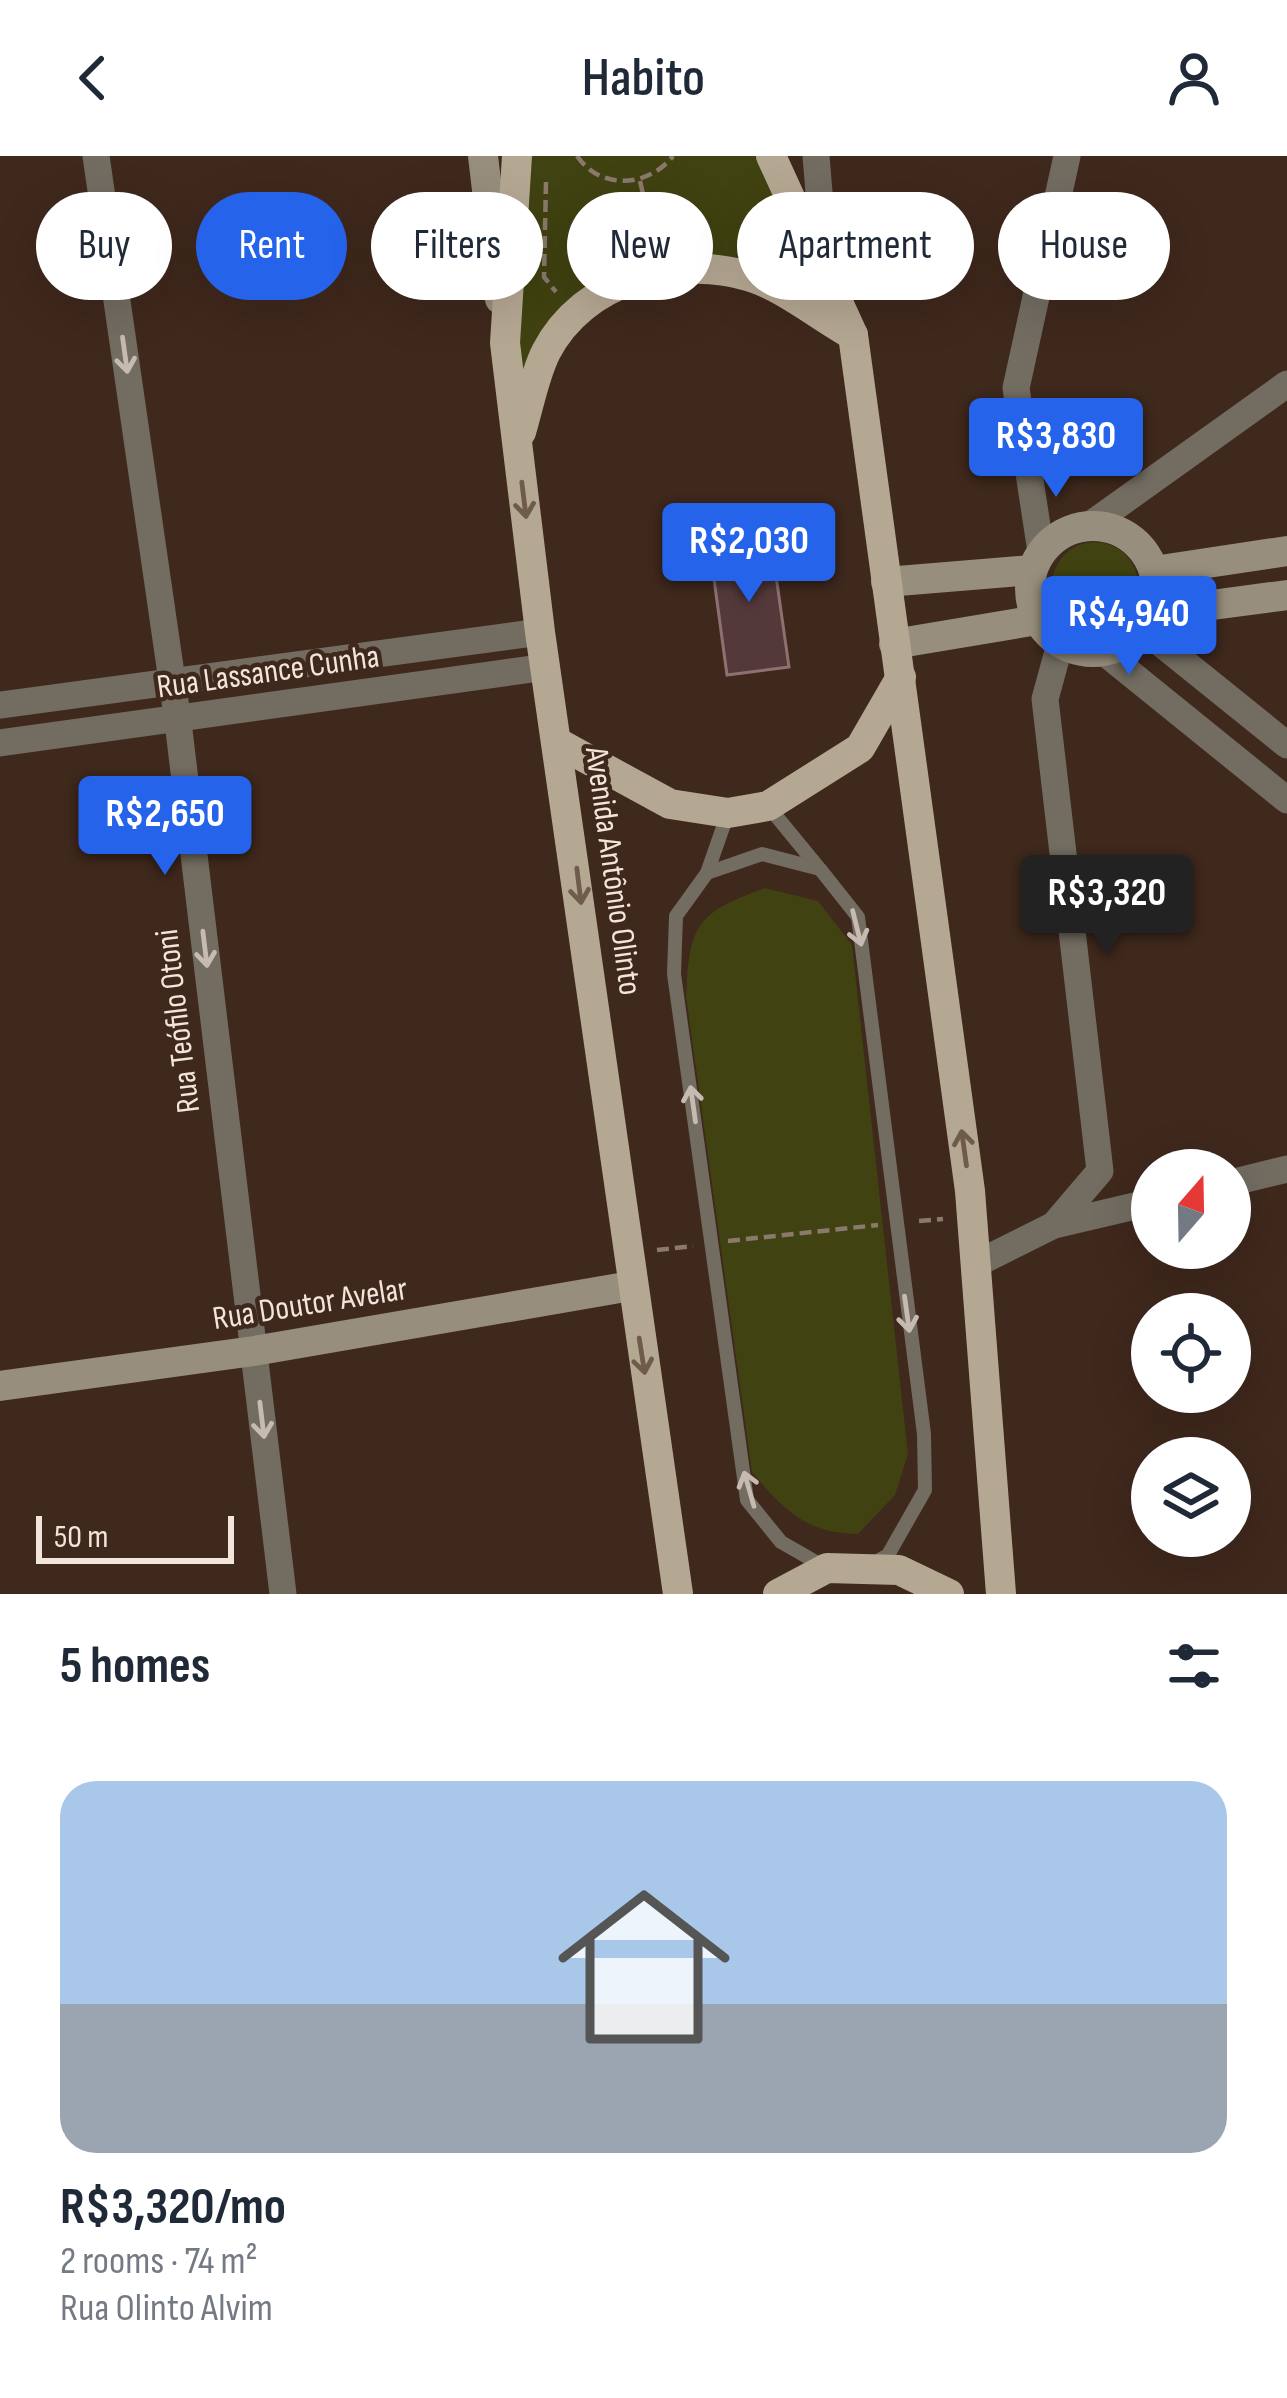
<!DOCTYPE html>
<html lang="en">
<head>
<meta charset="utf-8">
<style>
	:root { --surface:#fff; --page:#f2f2f3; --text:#1f2937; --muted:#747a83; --line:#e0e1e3; --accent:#2563eb }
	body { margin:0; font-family:"Sofia Sans Condensed",sans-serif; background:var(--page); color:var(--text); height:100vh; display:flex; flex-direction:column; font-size:45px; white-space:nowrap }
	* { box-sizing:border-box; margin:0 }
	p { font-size:39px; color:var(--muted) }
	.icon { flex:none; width:66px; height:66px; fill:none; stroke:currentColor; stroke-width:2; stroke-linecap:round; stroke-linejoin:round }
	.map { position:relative; height:1438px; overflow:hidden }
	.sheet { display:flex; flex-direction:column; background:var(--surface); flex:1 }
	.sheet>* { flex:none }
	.guide { position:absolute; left:36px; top:36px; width:1215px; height:108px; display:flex; gap:24px }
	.needle { width:78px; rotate:20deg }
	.controls { position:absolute; left:1131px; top:993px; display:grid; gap:24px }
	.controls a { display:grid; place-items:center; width:120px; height:120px; border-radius:50%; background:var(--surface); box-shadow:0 12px 48px #0002; font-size:60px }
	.scale { position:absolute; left:36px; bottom:30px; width:198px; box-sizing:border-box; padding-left:12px; border:6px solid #f3e4dc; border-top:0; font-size:33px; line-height:42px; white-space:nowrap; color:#f3e4dc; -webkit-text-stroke:9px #3f281c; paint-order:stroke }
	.price { position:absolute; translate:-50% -102px; padding:0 27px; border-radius:12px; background:var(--accent); color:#fff; font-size:39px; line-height:78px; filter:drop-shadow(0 3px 6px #0008) }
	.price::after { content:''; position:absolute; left:50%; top:72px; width:36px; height:27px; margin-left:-18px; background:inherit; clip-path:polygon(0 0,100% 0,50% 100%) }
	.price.current { background:#222; color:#fff }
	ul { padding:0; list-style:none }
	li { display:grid; align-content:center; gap:24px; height:636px; padding:0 60px }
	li+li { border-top:3px solid var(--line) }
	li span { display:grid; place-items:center; height:372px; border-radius:36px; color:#555 }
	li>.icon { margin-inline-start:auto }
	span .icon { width:216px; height:216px; fill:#fffc; stroke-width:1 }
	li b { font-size:51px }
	h2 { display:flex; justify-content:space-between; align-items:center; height:144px; padding:0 60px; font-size:51px }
	.chip { padding:0 42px; border-radius:54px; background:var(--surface); box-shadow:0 12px 48px #0002; font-size:42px; line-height:108px }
	.chip.current { background:var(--accent); color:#fff }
	header { display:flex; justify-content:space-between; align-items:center; height:156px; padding:0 60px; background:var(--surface); font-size:54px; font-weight:600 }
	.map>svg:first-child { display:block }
	.green { fill:#404211 }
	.building { fill:#54393a; stroke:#8f7070; stroke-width:3 }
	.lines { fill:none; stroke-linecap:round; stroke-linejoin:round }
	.path { stroke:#8c796e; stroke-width:4.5; stroke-dasharray:12 6; stroke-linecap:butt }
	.service { stroke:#726c61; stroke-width:14 }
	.minor { stroke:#726c61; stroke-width:27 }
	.secondary { stroke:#988e7d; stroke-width:30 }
	.primary { stroke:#b5a893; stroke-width:30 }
	.oneway { stroke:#c6bab1 }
	.oneway2 { stroke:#6e5b4c }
	.labels { text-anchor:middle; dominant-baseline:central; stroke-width:9; stroke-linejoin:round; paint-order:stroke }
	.street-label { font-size:33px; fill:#f3e4dc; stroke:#3f281c }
</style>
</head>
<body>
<header><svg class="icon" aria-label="back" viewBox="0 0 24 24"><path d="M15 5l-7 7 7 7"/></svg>Habito<svg class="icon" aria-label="person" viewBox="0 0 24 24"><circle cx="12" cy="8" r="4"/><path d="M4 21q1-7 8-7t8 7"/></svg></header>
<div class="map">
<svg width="1287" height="1438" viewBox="0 0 1287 1438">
	<rect width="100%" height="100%" fill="#3f281c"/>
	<g class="green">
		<polygon points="528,0 766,0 841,165 693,103 573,150 522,249 517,178"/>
		<circle cx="1095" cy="429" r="43"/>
		<path d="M765,732L818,745L852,789L908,1298L895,1339L858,1378C808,1378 783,1354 752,1316L686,840C689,768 697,757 765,732Z"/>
	</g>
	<polygon class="building" points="770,378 789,511 727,519 709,386"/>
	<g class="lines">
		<g class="path">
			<path d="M577,0C601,35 649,31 673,0"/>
			<polyline points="640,25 655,89"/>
			<polyline points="546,26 544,121 556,136"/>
			<polyline points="919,1065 943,1063"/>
			<polyline points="728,1085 878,1069"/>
			<polyline points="657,1094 693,1090"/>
		</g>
		<g class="service">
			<polyline points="768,650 818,711"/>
			<polyline points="707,717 728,657"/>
			<polyline points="823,1410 781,1386 747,1344 674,818 676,760 707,717 762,698 820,713 858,761 924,1278 925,1334 888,1399 874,1407"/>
		</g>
		<g class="minor">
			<polyline points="96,0 178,566 283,1438"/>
			<polyline points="816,0 825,109"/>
			<polyline points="1090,369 1287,228"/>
			<polyline points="1041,396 1016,232 1067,0"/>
			<polyline points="1143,473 1287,589"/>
			<polyline points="1104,496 1287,644"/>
			<polyline points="0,549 540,476"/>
			<polyline points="0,587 546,511"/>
			<polyline points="1230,1027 1287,1013"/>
			<polyline points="1054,1069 1100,1015 1045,543 1060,488"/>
			<polyline points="976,1108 1054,1069 1152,1046"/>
		</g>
		<g class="secondary">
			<polyline points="483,0 500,143"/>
			<circle cx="1093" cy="433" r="63"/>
			<polyline points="1154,415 1287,395"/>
			<polyline points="886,426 1032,414"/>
			<polyline points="1152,457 1287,439"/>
			<polyline points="894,488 1037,464"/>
			<polyline points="0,1230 254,1195 631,1130"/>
		</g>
		<g class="primary">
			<polyline points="517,0 505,187 540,476 678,1438"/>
			<polyline points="771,0 853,179 970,1035 1001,1438"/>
			<path d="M521,276C529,250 534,220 546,196C583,124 676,99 748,120C783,130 820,161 853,179"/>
			<polyline points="560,588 670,648 728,657 768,650 860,592 901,521"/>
			<polyline points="778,1438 827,1412 899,1414 949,1438"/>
		</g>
	</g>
	<defs><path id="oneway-shaft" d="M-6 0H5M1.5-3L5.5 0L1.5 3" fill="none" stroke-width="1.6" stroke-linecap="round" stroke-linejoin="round" transform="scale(3)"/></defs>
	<g class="oneway">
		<use href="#oneway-shaft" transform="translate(125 199) rotate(82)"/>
		<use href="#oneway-shaft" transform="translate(857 772) rotate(76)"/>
		<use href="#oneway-shaft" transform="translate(205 793) rotate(83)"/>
		<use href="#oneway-shaft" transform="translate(693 948) rotate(-98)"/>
		<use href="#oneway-shaft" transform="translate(907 1158) rotate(82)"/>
		<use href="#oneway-shaft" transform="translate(262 1264) rotate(83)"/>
		<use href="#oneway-shaft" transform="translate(749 1333) rotate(-106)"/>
	</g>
	<g class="oneway2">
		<use href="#oneway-shaft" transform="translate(524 344) rotate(83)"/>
		<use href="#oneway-shaft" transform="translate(579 730) rotate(83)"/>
		<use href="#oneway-shaft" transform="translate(964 992) rotate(-98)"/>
		<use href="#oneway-shaft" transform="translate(642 1200) rotate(81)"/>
	</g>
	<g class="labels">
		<g class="street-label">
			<text transform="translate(268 516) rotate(-8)">Rua Lassance Cunha</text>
			<text transform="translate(613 715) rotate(82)">Avenida Antônio Olinto</text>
			<text transform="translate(178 865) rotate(-97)">Rua Teófilo Otoni</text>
			<text transform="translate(310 1148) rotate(-9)">Rua Doutor Avelar</text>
		</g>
	</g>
</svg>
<div class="controls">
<a><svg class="needle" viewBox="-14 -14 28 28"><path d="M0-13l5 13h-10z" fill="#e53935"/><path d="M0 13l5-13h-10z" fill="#747a83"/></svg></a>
<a><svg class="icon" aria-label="locate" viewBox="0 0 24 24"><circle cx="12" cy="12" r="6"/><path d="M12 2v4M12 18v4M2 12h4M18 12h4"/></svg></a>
<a><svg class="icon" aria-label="layers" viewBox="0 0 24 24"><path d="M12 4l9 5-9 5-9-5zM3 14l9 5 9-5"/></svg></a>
</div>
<div class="scale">50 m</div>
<b class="price" style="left:1056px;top:344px">R$3,830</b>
<b class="price" style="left:749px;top:449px">R$2,030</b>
<b class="price" style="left:1129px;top:522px">R$4,940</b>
<b class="price" style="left:165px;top:722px">R$2,650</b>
<b class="price current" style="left:1107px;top:801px">R$3,320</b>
<div class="guide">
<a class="chip">Buy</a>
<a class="chip current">Rent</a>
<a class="chip">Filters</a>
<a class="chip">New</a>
<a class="chip">Apartment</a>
<a class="chip">House</a>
</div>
</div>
<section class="sheet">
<h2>5 homes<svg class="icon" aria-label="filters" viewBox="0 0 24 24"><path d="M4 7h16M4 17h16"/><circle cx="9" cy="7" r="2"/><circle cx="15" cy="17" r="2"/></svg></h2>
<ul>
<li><span style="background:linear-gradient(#a9c7e8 60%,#9aa5b1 0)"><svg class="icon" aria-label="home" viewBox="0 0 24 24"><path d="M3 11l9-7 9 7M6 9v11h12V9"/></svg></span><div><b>R$3,320/mo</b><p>2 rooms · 74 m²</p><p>Rua Olinto Alvim</p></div></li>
</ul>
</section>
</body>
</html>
